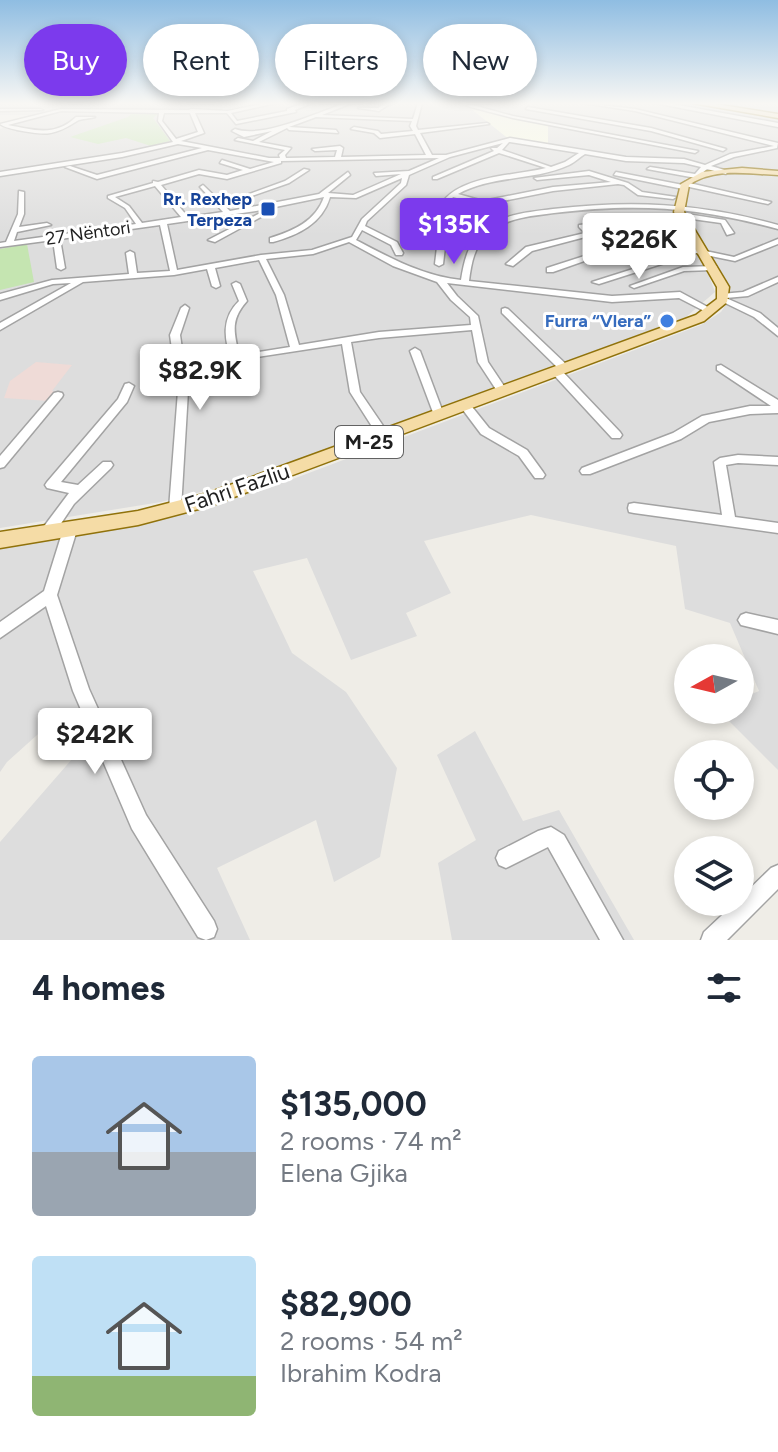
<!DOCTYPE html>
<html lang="en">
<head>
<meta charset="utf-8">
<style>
	:root { --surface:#fff; --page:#f6f6f7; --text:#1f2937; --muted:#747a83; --accent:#7c3aed }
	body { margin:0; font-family:Figtree,sans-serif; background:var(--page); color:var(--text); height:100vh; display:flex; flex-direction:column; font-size:30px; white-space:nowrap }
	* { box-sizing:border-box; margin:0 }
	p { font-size:26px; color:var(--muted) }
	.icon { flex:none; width:44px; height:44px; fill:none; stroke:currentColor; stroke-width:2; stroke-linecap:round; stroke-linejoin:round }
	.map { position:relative; height:940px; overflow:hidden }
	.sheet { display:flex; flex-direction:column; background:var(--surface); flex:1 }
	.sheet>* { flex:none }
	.top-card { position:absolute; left:24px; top:24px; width:730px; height:72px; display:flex; gap:16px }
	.needle { width:52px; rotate:262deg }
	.controls { position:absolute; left:674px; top:644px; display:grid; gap:16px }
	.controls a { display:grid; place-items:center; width:80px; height:80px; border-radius:50%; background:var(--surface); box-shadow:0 4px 12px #0003; font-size:40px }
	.price { position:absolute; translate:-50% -68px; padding:0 18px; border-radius:8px; background:#fff; color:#222; font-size:26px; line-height:52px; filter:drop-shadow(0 2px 4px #0008) }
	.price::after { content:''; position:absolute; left:50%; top:48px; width:24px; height:18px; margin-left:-12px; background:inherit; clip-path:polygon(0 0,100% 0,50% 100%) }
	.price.active { background:var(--accent); color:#fff }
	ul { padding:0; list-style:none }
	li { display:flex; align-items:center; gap:24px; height:200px; padding:0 32px }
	li span { display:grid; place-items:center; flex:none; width:224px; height:160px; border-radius:8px; color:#555 }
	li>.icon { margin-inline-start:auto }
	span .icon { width:96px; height:96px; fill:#fffc; stroke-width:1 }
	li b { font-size:34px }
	h2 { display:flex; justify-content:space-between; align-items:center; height:96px; padding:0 32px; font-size:34px }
	.pill { padding:0 28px; border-radius:36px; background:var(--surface); box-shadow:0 4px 12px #0003; font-size:28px; line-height:72px }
	.pill.active { background:var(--accent); color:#fff }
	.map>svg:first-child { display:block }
	.residential { fill:#ddd }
	.commercial { fill:#efdbd7 }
	.education { fill:#fafde2 }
	.grass { fill:#c5e5b1 }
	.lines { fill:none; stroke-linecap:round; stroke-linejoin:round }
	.minor-casing { stroke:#a3a3a3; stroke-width:3 }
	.major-casing { stroke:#90720b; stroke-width:3 }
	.minor { fill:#fff; fill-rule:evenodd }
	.major { fill:#f5dca6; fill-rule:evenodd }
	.transit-dot { fill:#1a4fb4; stroke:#fff; stroke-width:3 }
	.shop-dot { fill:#3f7fe0; stroke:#fff; stroke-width:3 }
	.labels { text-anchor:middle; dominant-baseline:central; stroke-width:6; stroke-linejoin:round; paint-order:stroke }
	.far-transit-label { font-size:18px; font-weight:bold; fill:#164399; stroke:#fff; text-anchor:end }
	.far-street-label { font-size:18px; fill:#1f1f1f; stroke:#fff }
	.far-shop-label { font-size:18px; font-weight:bold; fill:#366cbe; stroke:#fff; text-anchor:end }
	.shield { fill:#fff; stroke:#626262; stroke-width:2 }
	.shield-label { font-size:20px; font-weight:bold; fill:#1f1f1f }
	.street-label { font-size:22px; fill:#1f1f1f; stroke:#fff }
</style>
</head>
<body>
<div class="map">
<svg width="778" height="940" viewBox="0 0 778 940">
	<rect width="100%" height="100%" fill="#efede7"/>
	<g class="residential">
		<polygon points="0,103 43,107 52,103 778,103 778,171 740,169 693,173 681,183 675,215 705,265 715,292 686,317 248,480 161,502 0,528 0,129 3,128 0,124 31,115 0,115"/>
		<polygon points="733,173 778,174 778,770 718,710 740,710 740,699 759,691 730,623 685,609 676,546 531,515 424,541 451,593 406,613 417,636 351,660 307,558 253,571 292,653 346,692 397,768 380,857 334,882 316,820 217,868 250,940 0,940 0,842 79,751 56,718 7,762 0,772 0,548 159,520 285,482 701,325 721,312 727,303 729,290 683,209 687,187 700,177"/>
		<polygon points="475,731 523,821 559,810 634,940 452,940 438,863 476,840 437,755"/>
	</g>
	<polygon class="commercial" points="36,362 72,365 52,391 57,392 49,401 4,398 10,381"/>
	<polygon class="education" points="470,108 548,124 548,146 510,140"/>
	<g class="grass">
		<polygon points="134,111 162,111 153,118 170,141 151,146 126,138 98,144 70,137 128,117"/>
		<polygon points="27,244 34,282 0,290 0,249"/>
	</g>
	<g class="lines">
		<defs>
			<g id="minor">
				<path d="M265,103H276L231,113L237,121L287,111V109L304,103H312L295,110L296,112L236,124L227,113H195L204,133L181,141L269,158H280L279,155L285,150L235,140L238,138L253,141L272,131L244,137L232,131L235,129C261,139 317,113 345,103H352L322,115L413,119L418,103H422L416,126L418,130L487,123L489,124L420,133L432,155H446L510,138L626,157L684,159L705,165L730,154L774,146L635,111L583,103L635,109L778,143L777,148L734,157L711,166L728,171L726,174L707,169L696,178L647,169L650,167L695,174L701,167L684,163L626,161L585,154C580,157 575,162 569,165C534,181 492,175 458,194L483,201L553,187L611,182L589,175L537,180L534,178L589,171L628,183L642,192L676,197L673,199L638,195L624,185L618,184L553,191L483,205L453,197L441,214L439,240L445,247L443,264L439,266L435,264L437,247L431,240L432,231L407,225V223L433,227C438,174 506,178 546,168L499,153L437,179H433V177L494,151L491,148H497L503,143L450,157L409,175L406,185L367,221L365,226L397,242L403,253L402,255H396L391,245L362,230L356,240C390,258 423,276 461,280C464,261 468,243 483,230C502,214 529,212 553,209C632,200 701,203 778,225V229C696,207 638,203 554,213C530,216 503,218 486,236C474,247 471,265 469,281L612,296L680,292L715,311L708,313L679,298L612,302L447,283L457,296L478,316L488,362L508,392L507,394H499L478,362L472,330L379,338L351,342L360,392L390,436L384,440L380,439L350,392L342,344L232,361C224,340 221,318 239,301L232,284L236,282L240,284L247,301C230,320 234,332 239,355L290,347L276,295L259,260L215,268L220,286L216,288L212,286L207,269L174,275L83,282L0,330V323L71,283L53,284L0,300V294L52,280L129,274L126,253L130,251L134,253L137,273L170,271L160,225L60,239L65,268L61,270L57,268L53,240L0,247V243L6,242L18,214L19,191L24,192V214L19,227L47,223L51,225L17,232L14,241L136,224L125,208L108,198V196L153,183V181L158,182L199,170L227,175L243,170L220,163L222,160L250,169L274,162L208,150L97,179L65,167L70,166L97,175L202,148L178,144L122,157L0,176V172L122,153L173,142L158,121L159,113L61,111L8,125C34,130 55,137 76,117H95C90,119 82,118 77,121C52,137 45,135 17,130C9,128 4,127 0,124L61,109L189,110L191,109L228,111ZM164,113H190L198,132L176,139L162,121ZM316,117L412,121L410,126L413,131L381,134L378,131L354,127L351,129L374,133L380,138L415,134L426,155L341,157L343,148L340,146L312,149L315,151L337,150L335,157L286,158L285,155L291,148L259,142L287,128L289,130L338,133L336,130L289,127ZM509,142H510L579,153L565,162L551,167L502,150ZM439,158L409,171L374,173L376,176L401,174L353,195L328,193L350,175L348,172L319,194L230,211L203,185L200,187L201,188L223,212L188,217L161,185L199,174L227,179L281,163V161ZM402,178L401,183L362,219L352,237L312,250L261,255L177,270L167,224L256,211L324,197C316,221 293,231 270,238V242H273C298,235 322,224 330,197L356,198ZM155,186L181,217L142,223L129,206L115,197ZM349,242L393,266L437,282L451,300L470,317L471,325L379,332L299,345L284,295L266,259L313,254Z"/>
				<polygon points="385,103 391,103 379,111 358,108 378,108"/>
				<polygon points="655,103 667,103 778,123 778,127"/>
				<polygon points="469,104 513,116 698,151 695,153 513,118 467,106"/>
				<polygon points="528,107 651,128 726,149 723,151 651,131 526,109"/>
				<polygon points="0,109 41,109 43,110 0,111"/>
				<polygon points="304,169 309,170 289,183 249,197 244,196 285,181"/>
				<polygon points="616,172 683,185 685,182 771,202 768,204 685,186 683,189 614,175"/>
				<polygon points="268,209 270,210 270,212 215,242 208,240"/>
				<polygon points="681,213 725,220 734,233 727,235 721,223 685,218 587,228 624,256 691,235 698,237 623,261 610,252 553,272 547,272 547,268 606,249 589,236 532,251 513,266 506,264 526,247 585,233 579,227 579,225 678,215"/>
				<polygon points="778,239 778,244 735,261 696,253 599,284 592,282 696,249 734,257"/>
				<polygon points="716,266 717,268 713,270 684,271 634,288 630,286 683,267"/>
				<polygon points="778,277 778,282 748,296 726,298 760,313 778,328 778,336 754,317 719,300 721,298 721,294 743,292"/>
				<polygon points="185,305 189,308 180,335 188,391 181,509 180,513 175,514 170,513 169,509 178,391 170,335 181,308"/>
				<polygon points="505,308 508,309 569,367 569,371 562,371 620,432 622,435 620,438 612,438 553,374 553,370 560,370 502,313 502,309"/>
				<polygon points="415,348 420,351 444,415 443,418 439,419 434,415 410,351"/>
				<polygon points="721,365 778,400 778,413 750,414 709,422 681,439 590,474 582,474 580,471 582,468 673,433 702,416 750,406 771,406 717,370 717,366"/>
				<polygon points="129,383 134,386 127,402 61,482 78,485 103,462 111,462 113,465 111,468 74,504 52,537 47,539 42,537 40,533 42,529 69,493 47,488 45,485 47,482 118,399 125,384"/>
				<polygon points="58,392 62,393 63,395 62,397 4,467 0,468 0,456 54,393"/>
				<polygon points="465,402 469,403 489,428 527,450 543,472 545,475 543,478 535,478 519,456 481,434 460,406"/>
				<polygon points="738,455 778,457 778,465 738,463 726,465 735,517 778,523 778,533 634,513 629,512 628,508 629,504 634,503 722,515 714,462 720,458"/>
				<polygon points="70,525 75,526 77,530 57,595 89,689 146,815 214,921 217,929 214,937 206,940 198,937 132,829 73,691 46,606 0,638 0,622 44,591 63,530 65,526"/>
				<polygon points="746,613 778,620 778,634 741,625 738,620 741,615"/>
				<polygon points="551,827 564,835 623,940 600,940 548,847 506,868 499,865 496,858 499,851 538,831"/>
				<polygon points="778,865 778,889 727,940 701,940 704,932 736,902 740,902 740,898 771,868"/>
			</g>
			<g id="major">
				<polygon points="692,103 709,103 778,114 778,118"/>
				<path d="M742,168L778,171V175C748,174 715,167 689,185L684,212L729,287L727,302L704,321L210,506L138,525L0,548V532L138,511L208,493L696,315L717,299V287L674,212L681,184L702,172Z"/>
			</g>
		</defs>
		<use href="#minor" class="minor-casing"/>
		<use href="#major" class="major-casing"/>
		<use href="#minor" class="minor"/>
		<use href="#major" class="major"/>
	</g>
	<linearGradient id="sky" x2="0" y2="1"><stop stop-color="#8fbde2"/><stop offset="0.44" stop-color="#f8f7f4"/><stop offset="1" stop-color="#f8f7f4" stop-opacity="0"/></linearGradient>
	<rect width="778" height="235" fill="url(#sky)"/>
	<rect class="transit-dot" x="260" y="201" width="16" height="16" rx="4"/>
	<circle class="shop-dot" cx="667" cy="321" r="8"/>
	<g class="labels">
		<g class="far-transit-label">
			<text x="252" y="199">Rr. Rexhep<tspan x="252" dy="21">Terpeza</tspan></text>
		</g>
		<g class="far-street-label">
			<text transform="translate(88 233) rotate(-8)">27 Nëntori</text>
		</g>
		<g class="far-shop-label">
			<text x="651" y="321">Furra “Vlera”</text>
		</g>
		<rect class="shield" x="335" y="426" width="68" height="32" rx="6"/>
		<g class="shield-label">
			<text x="369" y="442">M-25</text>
		</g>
		<g class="street-label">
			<text transform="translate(237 488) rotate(-19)">Fahri Fazliu</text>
		</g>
	</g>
</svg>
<div class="controls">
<a><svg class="needle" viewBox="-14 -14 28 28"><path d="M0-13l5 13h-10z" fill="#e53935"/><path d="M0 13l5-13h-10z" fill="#747a83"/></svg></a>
<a><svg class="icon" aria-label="locate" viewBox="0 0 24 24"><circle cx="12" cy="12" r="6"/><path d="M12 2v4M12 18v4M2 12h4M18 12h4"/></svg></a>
<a><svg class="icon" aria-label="layers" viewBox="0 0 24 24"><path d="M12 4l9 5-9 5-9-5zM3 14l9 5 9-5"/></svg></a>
</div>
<b class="price active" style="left:454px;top:266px">$135K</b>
<b class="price" style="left:639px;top:281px">$226K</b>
<b class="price" style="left:200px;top:412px">$82.9K</b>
<b class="price" style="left:95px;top:776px">$242K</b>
<div class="top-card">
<a class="pill active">Buy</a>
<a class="pill">Rent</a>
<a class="pill">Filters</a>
<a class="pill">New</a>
</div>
</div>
<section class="sheet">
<h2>4 homes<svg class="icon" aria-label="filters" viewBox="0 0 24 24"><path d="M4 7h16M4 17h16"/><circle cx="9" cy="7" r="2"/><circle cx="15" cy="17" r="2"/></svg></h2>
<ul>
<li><span style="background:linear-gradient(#a9c7e8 60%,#9aa5b1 0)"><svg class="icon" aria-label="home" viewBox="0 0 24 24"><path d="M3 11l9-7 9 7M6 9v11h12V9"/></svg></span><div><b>$135,000</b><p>2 rooms · 74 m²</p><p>Elena Gjika</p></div></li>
<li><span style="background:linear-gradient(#bfe0f5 75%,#8fb573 0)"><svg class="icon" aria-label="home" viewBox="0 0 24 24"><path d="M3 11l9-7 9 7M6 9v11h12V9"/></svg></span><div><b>$82,900</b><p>2 rooms · 54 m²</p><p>Ibrahim Kodra</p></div></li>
</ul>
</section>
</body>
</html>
